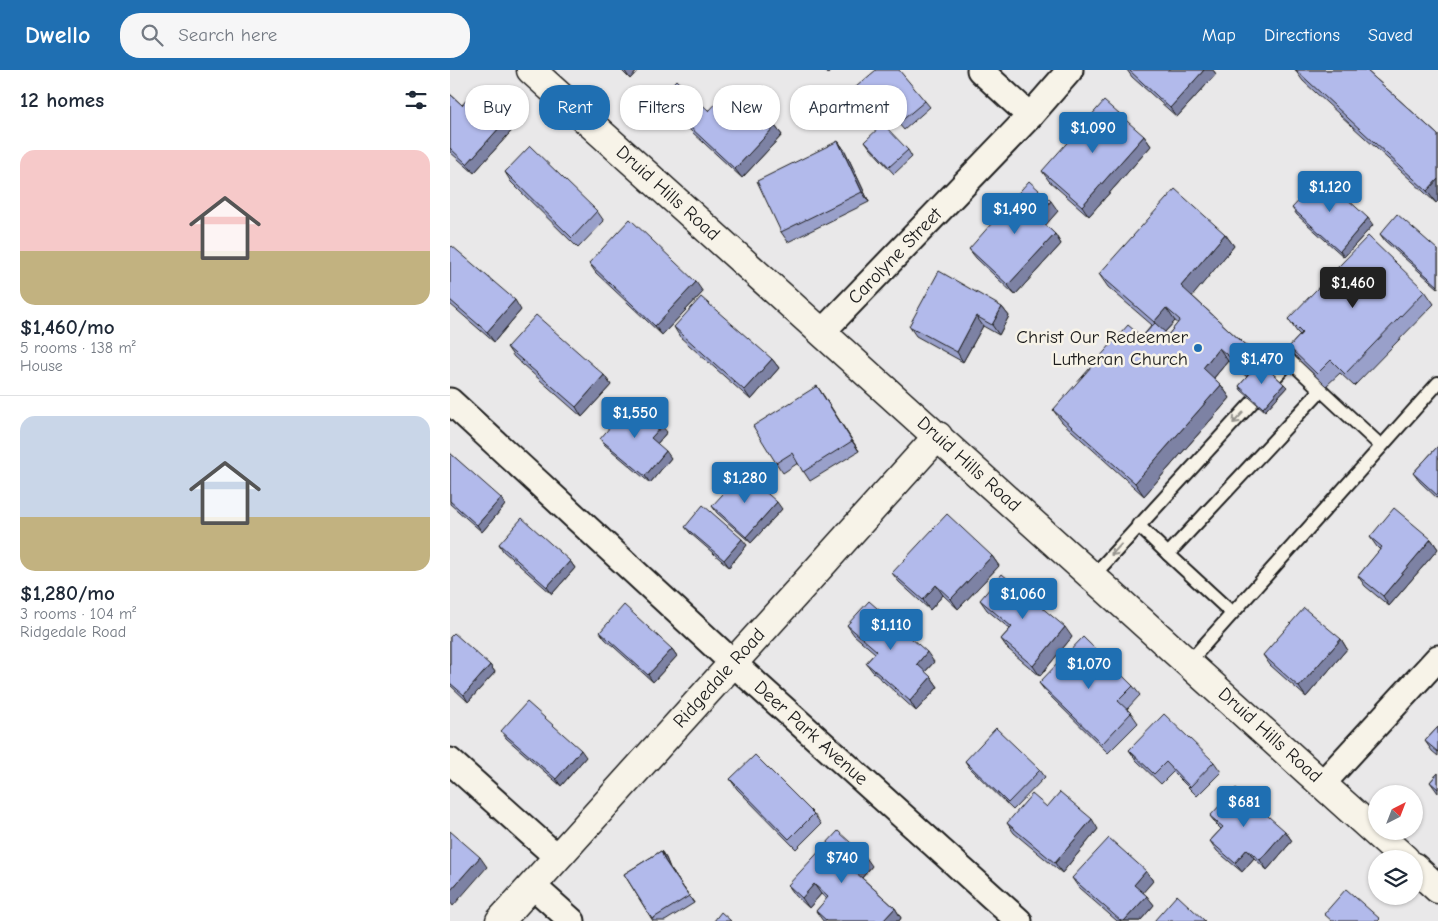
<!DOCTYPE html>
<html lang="en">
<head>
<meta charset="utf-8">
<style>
	:root { --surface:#fff; --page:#f6f6f7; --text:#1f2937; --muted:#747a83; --line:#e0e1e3; --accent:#1f6fb2 }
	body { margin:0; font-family:"Comic Neue",sans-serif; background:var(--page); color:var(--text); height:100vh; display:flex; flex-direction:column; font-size:19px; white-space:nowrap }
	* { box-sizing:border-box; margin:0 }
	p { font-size:16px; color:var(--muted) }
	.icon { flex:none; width:28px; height:28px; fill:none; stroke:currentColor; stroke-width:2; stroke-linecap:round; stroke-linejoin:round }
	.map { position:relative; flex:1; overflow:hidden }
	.sheet { display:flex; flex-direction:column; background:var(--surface); width:450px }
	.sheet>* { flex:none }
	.banner { position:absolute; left:15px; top:15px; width:475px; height:45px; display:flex; gap:10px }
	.needle { width:32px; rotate:42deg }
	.tools { position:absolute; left:918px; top:715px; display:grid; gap:10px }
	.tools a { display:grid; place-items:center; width:55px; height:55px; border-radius:50%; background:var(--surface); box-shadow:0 1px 4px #0004; font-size:25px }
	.price { position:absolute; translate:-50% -42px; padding:0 11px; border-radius:5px; background:var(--accent); color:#fff; font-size:16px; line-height:32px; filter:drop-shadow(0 1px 2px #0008) }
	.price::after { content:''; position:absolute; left:50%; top:30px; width:15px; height:11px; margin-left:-8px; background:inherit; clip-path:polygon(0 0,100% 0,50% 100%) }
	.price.selected { background:#222; color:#fff }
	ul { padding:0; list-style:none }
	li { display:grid; align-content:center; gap:10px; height:265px; padding:0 20px }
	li+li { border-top:1px solid var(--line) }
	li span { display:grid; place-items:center; height:155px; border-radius:15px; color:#555 }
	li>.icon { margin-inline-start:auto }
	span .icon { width:90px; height:90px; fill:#fffc; stroke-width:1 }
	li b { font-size:21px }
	h2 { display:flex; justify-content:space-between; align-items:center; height:60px; padding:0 20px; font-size:21px }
	.pill { padding:0 18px; border-radius:20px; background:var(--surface); box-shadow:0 1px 4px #0004; font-size:18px; line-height:45px }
	.pill.selected { background:var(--accent); color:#fff }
	header { display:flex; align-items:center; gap:30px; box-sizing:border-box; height:70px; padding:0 25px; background:var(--accent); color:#fff }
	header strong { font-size:24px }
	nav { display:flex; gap:28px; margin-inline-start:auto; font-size:18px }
	.search { width:350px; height:45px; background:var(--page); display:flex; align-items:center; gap:12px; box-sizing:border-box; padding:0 18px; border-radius:20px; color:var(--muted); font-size:19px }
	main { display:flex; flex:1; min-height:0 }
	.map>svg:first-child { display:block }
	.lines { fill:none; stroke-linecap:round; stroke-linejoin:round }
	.service-casing { stroke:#1c1c1c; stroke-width:16 }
	.minor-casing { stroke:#1c1c1c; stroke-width:29 }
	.tertiary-casing { stroke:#1c1c1c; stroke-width:31 }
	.service { stroke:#f7f3e8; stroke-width:12 }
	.minor { stroke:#f7f3e8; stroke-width:25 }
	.tertiary { stroke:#f7f3e8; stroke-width:28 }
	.wall { fill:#99a0ca; stroke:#1c1c1c; fill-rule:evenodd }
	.shaded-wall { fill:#7d82a4; stroke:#1c1c1c }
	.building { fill:#b2baeb; stroke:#1c1c1c }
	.oneway { stroke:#94928c }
	.poi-dot { fill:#1f6fb2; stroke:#f7f3e8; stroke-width:2 }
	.labels { text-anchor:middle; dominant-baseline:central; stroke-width:5; stroke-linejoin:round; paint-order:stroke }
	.street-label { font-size:19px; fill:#1c1c1c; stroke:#f7f3e8 }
	.poi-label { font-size:19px; fill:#1c1c1c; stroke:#f7f3e8; text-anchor:end }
</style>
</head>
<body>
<header>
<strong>Dwello</strong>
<div class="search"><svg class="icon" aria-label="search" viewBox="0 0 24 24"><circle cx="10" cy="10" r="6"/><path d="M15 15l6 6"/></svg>Search here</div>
<nav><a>Map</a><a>Directions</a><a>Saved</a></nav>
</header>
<main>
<section class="sheet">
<h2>12 homes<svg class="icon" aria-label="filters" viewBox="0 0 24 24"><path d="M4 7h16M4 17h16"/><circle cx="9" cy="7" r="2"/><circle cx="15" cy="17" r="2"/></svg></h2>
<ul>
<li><span style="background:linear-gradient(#f6c9c9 65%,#c2b280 0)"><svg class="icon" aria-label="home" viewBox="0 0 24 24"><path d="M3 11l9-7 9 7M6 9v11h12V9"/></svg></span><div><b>$1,460/mo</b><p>5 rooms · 138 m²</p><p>House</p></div></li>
<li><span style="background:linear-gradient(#c9d6e8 65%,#c2b280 0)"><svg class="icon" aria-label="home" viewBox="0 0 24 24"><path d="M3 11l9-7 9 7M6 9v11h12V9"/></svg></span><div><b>$1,280/mo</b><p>3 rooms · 104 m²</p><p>Ridgedale Road</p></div></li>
</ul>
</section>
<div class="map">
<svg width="988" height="851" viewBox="0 0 988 851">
	<rect width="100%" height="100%" fill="#e9e8e9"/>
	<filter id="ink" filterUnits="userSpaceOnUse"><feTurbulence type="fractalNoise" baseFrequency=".02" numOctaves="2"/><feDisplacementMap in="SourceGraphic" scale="10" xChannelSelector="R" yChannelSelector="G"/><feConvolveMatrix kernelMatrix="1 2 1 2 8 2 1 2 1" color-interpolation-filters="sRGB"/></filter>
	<g filter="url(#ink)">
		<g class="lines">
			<defs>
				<g id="service">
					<polyline points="688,455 718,484"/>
					<polyline points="643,506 840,291 871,320"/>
					<polyline points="782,543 718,484 871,320 931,376"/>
					<polyline points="739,592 988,313"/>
				</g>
				<g id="minor">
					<polyline points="530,0 580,46"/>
					<polyline points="372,262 580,46 620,0"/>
					<polyline points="0,331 283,593 569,851"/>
					<polyline points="0,691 107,787"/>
					<polyline points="873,713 988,588"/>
					<polyline points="82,815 122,851"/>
				</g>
				<g id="tertiary">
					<polyline points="81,0 955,789"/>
					<polyline points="964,797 988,819"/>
					<polyline points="50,851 488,366"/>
				</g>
			</defs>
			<use href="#service" class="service-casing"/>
			<use href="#minor" class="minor-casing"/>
			<use href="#tertiary" class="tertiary-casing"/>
			<use href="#service" class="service"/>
			<use href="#minor" class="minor"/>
			<use href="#tertiary" class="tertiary"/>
		</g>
		<g class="wall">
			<polygon points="171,0 188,0 180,9"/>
			<polygon points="677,0 763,0 766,4 727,47 682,7"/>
			<polygon points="845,0 916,0 988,65 988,131 986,133 853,11"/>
			<polygon points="400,22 475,31 480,37 454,60 442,46 429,57"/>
			<polygon points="0,24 12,35 65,57 24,103 0,82"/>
			<polygon points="209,28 325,56 332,65 292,108 216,38"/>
			<polygon points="694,66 701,76 639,146 599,111 592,101"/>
			<polygon points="388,71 395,81 419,132 338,172 331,162"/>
			<polygon points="415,71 458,80 462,87 444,104 420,78"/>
			<polygon points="55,102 147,141 154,151 128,178 61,112"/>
			<polygon points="842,138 923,155 894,187 847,145"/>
			<polygon points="608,141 595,155 605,164 611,174 565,225 526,188 519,179"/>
			<path d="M775,164L784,176L742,226L804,283L810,292L834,314L837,317L815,341L791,320L789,316L797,307L778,291L764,308L771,315L780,328L694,426L612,352L603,340L692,267L702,255L658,217L649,204ZM725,251L728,253L718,265L715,262Z"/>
			<polygon points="930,164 988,180 988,218 935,171"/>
			<polygon points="0,178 71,240 44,272 0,234"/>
			<polygon points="139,193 253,222 212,265 146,203"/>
			<polygon points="975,221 984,234 904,316 890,303 876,316 848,289 839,277 850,265 847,262 838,249"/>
			<polygon points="552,237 559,246 549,265 533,256 513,292 466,266 459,256"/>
			<polygon points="224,257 322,289 329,298 301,330 230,267"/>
			<polygon points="57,277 154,305 161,315 132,347 64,287"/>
			<polygon points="367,316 409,381 360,411 348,393 333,403 326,393"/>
			<polygon points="217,362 207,374 221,388 200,413 155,375 150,369"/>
			<polygon points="988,376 988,429 970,412 963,403"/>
			<polygon points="0,383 55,435 32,462 0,434"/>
			<polygon points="262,436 332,439 301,473 267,443"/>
			<polygon points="235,457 297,475 279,497 240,463"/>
			<polygon points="920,467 981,469 988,479 939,536 915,516 908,506 930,480 927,477"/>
			<polygon points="49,474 120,491 125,498 102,524 53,481"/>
			<polygon points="542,486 549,496 508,539 493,525 480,540 449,512 442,503"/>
			<polygon points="530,530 622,567 590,606 558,579 551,569 560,559 537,540"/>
			<polygon points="397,555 484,592 475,602 481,607 488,617 466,641 423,602 416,593 425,583 404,565"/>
			<polygon points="150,562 222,579 227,586 203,612 155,569"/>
			<polygon points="0,567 40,595 45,602 18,632 0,615"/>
			<polygon points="891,569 897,579 856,627 820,595 813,585"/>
			<polygon points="589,613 683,616 690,625 677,639 681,643 688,653 658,683 596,622"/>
			<polygon points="988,657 988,686 982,681 975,671"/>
			<polygon points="51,661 136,687 111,716 56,668"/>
			<polygon points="679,680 764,692 771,702 747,726 723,702 711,714 686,690"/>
			<polygon points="515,691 590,700 595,707 563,740 519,697"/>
			<polygon points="988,703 988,723 980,712"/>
			<polygon points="280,709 364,744 371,754 346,779 287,719"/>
			<polygon points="597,737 648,759 612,803 564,763 557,753"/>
			<polygon points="760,746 835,761 842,771 817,800 804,788 792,802 767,781 760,771 771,759 767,755"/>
			<polygon points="211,781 216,788 220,798 244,833 215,851 203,851 174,804"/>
			<polygon points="422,796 412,808 445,838 451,848 449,851 373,851 366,841 377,829 371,824 359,838 345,825 338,815"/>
			<polygon points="696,801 703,811 693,822 704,835 690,851 667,851 629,818 622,808"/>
		</g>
		<g class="shaded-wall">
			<polygon points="174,0 188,0 180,9"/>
			<polygon points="375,0 381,0 378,4"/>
			<polygon points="754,0 763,0 766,4 727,47 720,38"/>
			<polygon points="58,48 65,57 24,103 17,94"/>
			<polygon points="325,56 332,65 292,108 285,99"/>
			<polygon points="694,66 701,76 639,146 632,136"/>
			<polygon points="388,71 395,81 419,132 412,122"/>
			<polygon points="988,109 988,131 986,133 977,121"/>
			<polygon points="601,131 608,141 594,157 587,147"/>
			<polygon points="918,148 923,155 894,187 890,181"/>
			<polygon points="605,164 611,174 565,225 558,215"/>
			<polygon points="775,164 784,176 740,229 731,216"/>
			<polygon points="246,212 253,222 212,265 205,256"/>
			<polygon points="65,230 71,240 44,272 37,262"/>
			<polygon points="552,237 559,246 549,265 542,255"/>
			<polygon points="716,238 725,251 712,265 704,252"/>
			<polygon points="526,246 533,256 513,292 507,282"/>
			<polygon points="769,278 778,291 762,310 753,298"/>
			<polygon points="804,283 813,296 800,309 791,297"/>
			<polygon points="322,289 329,298 301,330 294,320"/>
			<polygon points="154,305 161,315 132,347 126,337"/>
			<polygon points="834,314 837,317 815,341 813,338"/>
			<polygon points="771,315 780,328 694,426 685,413"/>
			<polygon points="367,316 374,326 409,381 402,371"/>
			<polygon points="212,356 217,362 206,375 201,368"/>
			<polygon points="216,381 221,388 200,413 195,406"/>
			<polygon points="51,428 55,435 32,462 27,455"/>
			<polygon points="327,432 332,439 301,473 296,467"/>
			<polygon points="292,469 297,475 279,497 274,490"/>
			<polygon points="981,469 988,479 939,536 933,526"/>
			<polygon points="542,486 549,496 508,539 501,529"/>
			<polygon points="120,491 125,498 102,524 97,517"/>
			<polygon points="486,515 493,525 480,540 473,530"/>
			<polygon points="615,557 622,567 590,606 583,596"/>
			<polygon points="891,569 897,579 856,627 849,617"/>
			<polygon points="222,579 227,586 203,612 198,605"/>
			<polygon points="477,582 484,592 473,604 467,594"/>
			<polygon points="40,595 45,602 18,632 14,625"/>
			<polygon points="481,607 488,617 466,641 460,631"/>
			<polygon points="131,680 136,687 111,716 106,709"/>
			<polygon points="642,749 648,759 612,803 605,793"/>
			<polygon points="835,761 842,771 817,800 810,790"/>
			<polygon points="797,779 804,788 792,802 785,793"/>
			<polygon points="211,781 216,788 220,798 244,833 215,791"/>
			<polygon points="415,786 422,796 410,810 403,800"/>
			<polygon points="30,787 37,797 3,836 0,832 0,821"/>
			<polygon points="696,801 703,811 691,825 684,815"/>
			<polygon points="364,814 371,824 359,838 352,828"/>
			<polygon points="697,826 704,835 690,851 674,851"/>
			<polygon points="445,838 451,848 449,851 433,851"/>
		</g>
		<g class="building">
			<polygon points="426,0 449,0 475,31 449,53 437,39 424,50 400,22"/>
			<polygon points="679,0 754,0 720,38"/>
			<polygon points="846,0 916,0 988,65 988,109 977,121"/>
			<polygon points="226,10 259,41 282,16 325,56 285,99 209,28"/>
			<polygon points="26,19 58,48 17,94 0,78 0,24 12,35"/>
			<polygon points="654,31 694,66 632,136 592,101"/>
			<polygon points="433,54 458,80 439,97 415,71"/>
			<polygon points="388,71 412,122 331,162 307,111"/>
			<polygon points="80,76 147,141 122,168 55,102"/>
			<polygon points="872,106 918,148 890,181 842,138"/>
			<polygon points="579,111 601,131 587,147 605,164 558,215 519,179"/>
			<polygon points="725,119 775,164 731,216 804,283 791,297 769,278 753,298 771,315 685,413 603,340 678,255 692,267 705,253 718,265 730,250 716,238 704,252 649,204"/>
			<polygon points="947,144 988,180 988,216 930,164"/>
			<polygon points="180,149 246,212 205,256 139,193"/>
			<polygon points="918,166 975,221 895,304 881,290 867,304 839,277 852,263 838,249"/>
			<polygon points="2,176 65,230 37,262 0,230 0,178"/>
			<polygon points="489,201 552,237 542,255 526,246 507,282 459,256"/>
			<polygon points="251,227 322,289 294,320 224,257"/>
			<polygon points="86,245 154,305 126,337 57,277"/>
			<polygon points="810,292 834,314 813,338 789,316"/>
			<polygon points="367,316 402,371 353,402 342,383 326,393 303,356"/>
			<polygon points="182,331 212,356 201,368 216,381 195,406 150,369"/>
			<polygon points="988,376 988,426 963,403"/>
			<polygon points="0,383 51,428 27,455 0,431"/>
			<polygon points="293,402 327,432 296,467 262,436"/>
			<polygon points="253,435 292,469 274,490 235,457"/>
			<polygon points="944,438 981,469 933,526 908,506 932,477 920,467"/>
			<polygon points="497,444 542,486 501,529 486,515 473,530 442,503"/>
			<polygon points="72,448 120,491 97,517 49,474"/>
			<polygon points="552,504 615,557 583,596 551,569 562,557 530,530"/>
			<polygon points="419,531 477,582 467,594 481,607 460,631 416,593 427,581 397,555"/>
			<polygon points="174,535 222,579 198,605 150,562"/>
			<polygon points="854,538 891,569 849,617 813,585"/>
			<polygon points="4,563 40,595 14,625 0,613 0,567"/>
			<polygon points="633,567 683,616 668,631 681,643 652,674 589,613"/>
			<polygon points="77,632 131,680 106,709 51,661"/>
			<polygon points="714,644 764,692 740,717 716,692 704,704 679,680"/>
			<polygon points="988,657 988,682 975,671"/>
			<polygon points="546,658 590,700 558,733 515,691"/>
			<polygon points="305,685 364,744 339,769 280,709"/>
			<polygon points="988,703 988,719 980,712"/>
			<polygon points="786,718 835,761 810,790 797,779 785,793 760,771 773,757 760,746"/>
			<polygon points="610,722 642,749 605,793 557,753 582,724 597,737"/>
			<polygon points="0,761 30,787 0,821"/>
			<polygon points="388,761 415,786 403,800 445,838 433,851 377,851 366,841 378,827 364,814 352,828 338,815"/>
			<polygon points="659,768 696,801 684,815 697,826 674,851 671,851 622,808"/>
			<polygon points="211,781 215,791 239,826 202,849 174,804"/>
			<polygon points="896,819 930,849 928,851 882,851 874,844"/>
			<polygon points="727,825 755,851 704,851"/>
			<polygon points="271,842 281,851 264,851"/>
		</g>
		<defs><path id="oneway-shaft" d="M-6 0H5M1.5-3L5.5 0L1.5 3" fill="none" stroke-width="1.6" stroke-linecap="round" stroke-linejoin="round" transform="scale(1.25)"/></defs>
		<g class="oneway">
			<use href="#oneway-shaft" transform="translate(788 348) rotate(133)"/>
			<use href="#oneway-shaft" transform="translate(666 480) rotate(132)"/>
		</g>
	</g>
	<circle class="poi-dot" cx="748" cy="278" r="5"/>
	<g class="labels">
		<g class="street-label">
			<text transform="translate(218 123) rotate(42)">Druid Hills Road</text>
			<text transform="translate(445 186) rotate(-46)">Carolyne Street</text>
			<text transform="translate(519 394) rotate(42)">Druid Hills Road</text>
			<text transform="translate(269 608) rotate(-48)">Ridgedale Road</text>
			<text transform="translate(361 663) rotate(42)">Deer Park Avenue</text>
			<text transform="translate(820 665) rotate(42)">Druid Hills Road</text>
		</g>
		<g class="poi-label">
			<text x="738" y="267">Christ Our Redeemer<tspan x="738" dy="22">Lutheran Church</tspan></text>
		</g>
	</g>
</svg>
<div class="tools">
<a><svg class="needle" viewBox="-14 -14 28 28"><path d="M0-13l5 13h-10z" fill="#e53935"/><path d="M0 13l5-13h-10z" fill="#747a83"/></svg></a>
<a><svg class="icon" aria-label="layers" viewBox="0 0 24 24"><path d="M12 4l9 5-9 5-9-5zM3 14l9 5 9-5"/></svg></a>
</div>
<b class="price" style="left:643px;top:84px">$1,090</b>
<b class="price" style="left:880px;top:143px">$1,120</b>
<b class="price" style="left:565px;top:165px">$1,490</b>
<b class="price selected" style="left:903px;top:239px">$1,460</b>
<b class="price" style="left:812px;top:315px">$1,470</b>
<b class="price" style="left:185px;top:369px">$1,550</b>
<b class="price" style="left:295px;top:434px">$1,280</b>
<b class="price" style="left:573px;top:550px">$1,060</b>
<b class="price" style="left:441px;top:581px">$1,110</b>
<b class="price" style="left:639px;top:620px">$1,070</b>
<b class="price" style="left:794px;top:758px">$681</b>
<b class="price" style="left:392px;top:814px">$740</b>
<div class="banner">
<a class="pill">Buy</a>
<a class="pill selected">Rent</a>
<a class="pill">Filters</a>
<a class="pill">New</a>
<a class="pill">Apartment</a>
</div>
</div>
</main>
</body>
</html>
